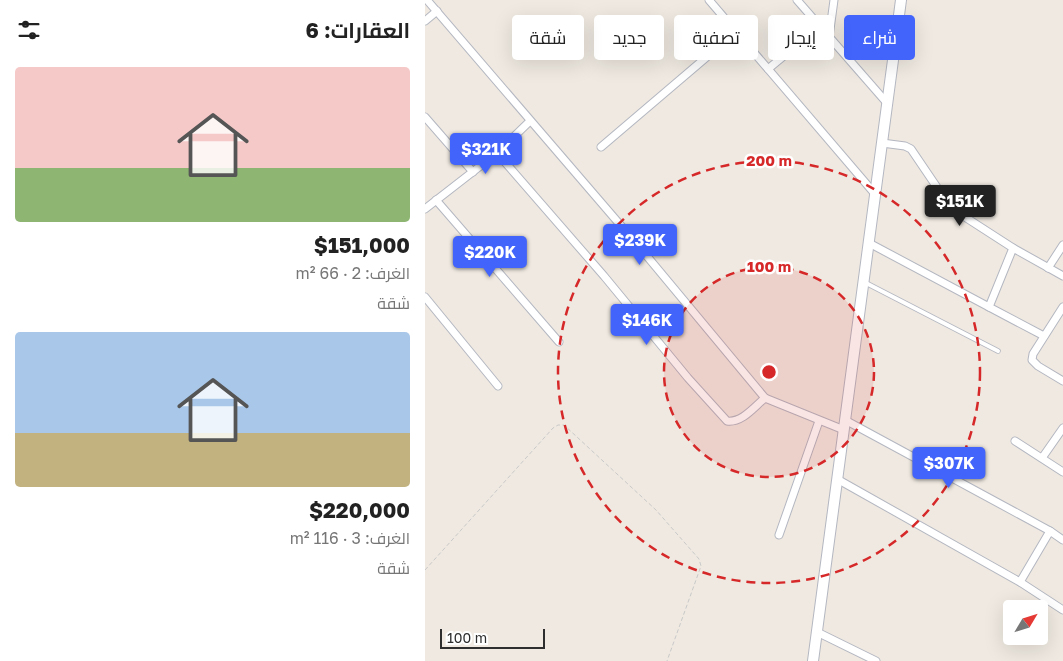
<!DOCTYPE html>
<html lang="ar">
<head>
<meta charset="utf-8">
<style>
	:root { --surface:#fff; --page:#f2f2f2; --text:#222; --muted:#767676; --accent:#4264fb }
	body { margin:0; font-family:"Golos Text",Cairo,sans-serif; background:var(--page); color:var(--text); direction:rtl; height:100vh; display:flex; flex-direction:column; font-size:19px; white-space:nowrap }
	* { box-sizing:border-box; margin:0 }
	p { font-size:16px; color:var(--muted) }
	.icon { flex:none; width:28px; height:28px; fill:none; stroke:currentColor; stroke-width:2; stroke-linecap:round; stroke-linejoin:round }
	.map { position:relative; flex:1; overflow:hidden; direction:ltr }
	.details { display:flex; flex-direction:column; background:var(--surface); width:425px }
	.details>* { flex:none }
	.top-card { position:absolute; left:15px; top:15px; width:475px; height:45px; direction:rtl; display:flex; gap:10px }
	.needle { width:32px; rotate:52deg }
	.controls { position:absolute; left:578px; top:600px; display:grid; gap:10px }
	.controls a { display:grid; place-items:center; width:45px; height:45px; border-radius:5px; background:var(--surface); box-shadow:0 5px 20px #0002; font-size:25px }
	.scale { position:absolute; left:15px; bottom:12px; width:105px; box-sizing:border-box; padding-left:5px; border:2px solid #2e2e2e; border-top:0; font-size:14px; line-height:18px; white-space:nowrap; color:#2e2e2e; -webkit-text-stroke:4px #fff; paint-order:stroke }
	.price { position:absolute; translate:-50% -42px; padding:0 11px; border-radius:5px; background:var(--accent); color:#fff; font-size:16px; line-height:32px; filter:drop-shadow(0 1px 2px #0008) }
	.price::after { content:''; position:absolute; left:50%; top:30px; width:15px; height:11px; margin-left:-8px; background:inherit; clip-path:polygon(0 0,100% 0,50% 100%) }
	.price.current { background:#222; color:#fff }
	ul { padding:0; list-style:none }
	li { display:grid; align-content:center; gap:10px; height:265px; padding:0 15px }
	li span { display:grid; place-items:center; height:155px; border-radius:5px; color:#555 }
	li>.icon { margin-inline-start:auto }
	span .icon { width:90px; height:90px; fill:#fffc; stroke-width:1 }
	li b { font-size:21px }
	h2 { display:flex; justify-content:space-between; align-items:center; height:60px; padding:0 15px; font-size:21px }
	.chip { padding:0 18px; border-radius:5px; background:var(--surface); box-shadow:0 5px 20px #0002; font-size:18px; line-height:45px }
	.chip.current { background:var(--accent); color:#fff }
	main { display:flex; flex:1; min-height:0 }
	.map>svg:first-child { display:block }
	.lines { fill:none; stroke-linecap:round; stroke-linejoin:round }
	.service-casing { stroke:#b4b7c1; stroke-width:5.5 }
	.minor-casing { stroke:#b4b7c1; stroke-width:9 }
	.secondary-casing { stroke:#b4b7c1; stroke-width:12 }
	.path { stroke:#c9c9c9; stroke-width:1; stroke-dasharray:4 2.5; stroke-linecap:butt }
	.service { stroke:#fff; stroke-width:4 }
	.minor { stroke:#fff; stroke-width:7 }
	.secondary { stroke:#fff; stroke-width:10 }
	.ring { fill:none; stroke:#d62828; stroke-width:2.5; stroke-dasharray:9 6 }
	.centre { fill:#d62828; stroke:#fff; stroke-width:2.5 }
	.ring-label { font-size:15px; text-anchor:middle; font-weight:bold; fill:#d62828; stroke:#fff; stroke-width:5; stroke-linejoin:round; paint-order:stroke }
</style>
</head>
<body>
<main>
<div class="map">
<svg width="638" height="661" viewBox="0 0 638 661">
	<rect width="100%" height="100%" fill="#efe9e1"/>
	<g class="lines">
		<defs>
			<polyline id="service" points="441,283 573,351"/>
			<g id="minor">
				<polyline points="2,0 216,249 340,398"/>
				<polyline points="284,0 450,194"/>
				<polyline points="372,0 462,103"/>
				<polyline points="0,21 12,11"/>
				<polyline points="404,37 409,0"/>
				<polyline points="343,69 395,26"/>
				<polyline points="0,117 48,172"/>
				<polyline points="457,143 480,146 486,149 526,208 588,248 638,276"/>
				<polyline points="176,147 311,32"/>
				<path d="M72,153L179,276L263,378L302,421C317,423 329,407 340,398L419,430"/>
				<polyline points="11,200 134,342"/>
				<polyline points="0,209 72,153 105,121"/>
				<polyline points="444,243 564,307"/>
				<polyline points="588,248 564,307 619,336"/>
				<polyline points="623,268 638,245"/>
				<polyline points="0,297 73,386"/>
				<polyline points="638,307 608,354 607,360 613,366 638,381"/>
				<polyline points="420,420 625,531 638,540"/>
				<polyline points="590,441 638,472"/>
				<polyline points="617,458 638,428"/>
				<polyline points="412,479 595,582 638,610"/>
				<polyline points="354,535 394,421"/>
				<polyline points="595,582 625,531"/>
				<polyline points="392,632 451,661"/>
			</g>
			<polyline id="secondary" points="388,661 476,0"/>
		</defs>
		<use href="#service" class="service-casing"/>
		<use href="#minor" class="minor-casing"/>
		<use href="#secondary" class="secondary-casing"/>
		<polyline class="path" points="0,570 128,428 133,425 139,425 231,510 274,559 276,566 242,661"/>
		<use href="#service" class="service"/>
		<use href="#minor" class="minor"/>
		<use href="#secondary" class="secondary"/>
	</g>
	<circle cx="344" cy="372" r="105" fill="#d62828" fill-opacity=".12"/>
	<g class="ring">
		<circle cx="344" cy="372" r="105"/>
		<circle cx="344" cy="372" r="211"/>
	</g>
	<circle cx="344" cy="372" r="8" class="centre"/>
	<g class="ring-label">
		<text x="344" y="166">200 m</text>
		<text x="344" y="272">100 m</text>
	</g>
</svg>
<div class="controls">
<a><svg class="needle" viewBox="-14 -14 28 28"><path d="M0-13l5 13h-10z" fill="#e53935"/><path d="M0 13l5-13h-10z" fill="#767676"/></svg></a>
</div>
<div class="scale">100 m</div>
<b class="price" style="left:61px;top:175px">$321K</b>
<b class="price current" style="left:535px;top:227px">$151K</b>
<b class="price" style="left:215px;top:266px">$239K</b>
<b class="price" style="left:65px;top:278px">$220K</b>
<b class="price" style="left:222px;top:346px">$146K</b>
<b class="price" style="left:524px;top:489px">$307K</b>
<div class="top-card">
<a class="chip current">شراء</a>
<a class="chip">إيجار</a>
<a class="chip">تصفية</a>
<a class="chip">جديد</a>
<a class="chip">شقة</a>
</div>
</div>
<section class="details">
<h2>العقارات: 6<svg class="icon" aria-label="filters" viewBox="0 0 24 24"><path d="M4 7h16M4 17h16"/><circle cx="9" cy="7" r="2"/><circle cx="15" cy="17" r="2"/></svg></h2>
<ul>
<li><span style="background:linear-gradient(#f6c9c9 65%,#8fb573 0)"><svg class="icon" aria-label="home" viewBox="0 0 24 24"><path d="M3 11l9-7 9 7M6 9v11h12V9"/></svg></span><div><b>$151,000</b><p>الغرف: 2 · 66 m²</p><p>شقة</p></div></li>
<li><span style="background:linear-gradient(#a9c7e8 65%,#c2b280 0)"><svg class="icon" aria-label="home" viewBox="0 0 24 24"><path d="M3 11l9-7 9 7M6 9v11h12V9"/></svg></span><div><b>$220,000</b><p>الغرف: 3 · 116 m²</p><p>شقة</p></div></li>
</ul>
</section>
</main>
</body>
</html>
